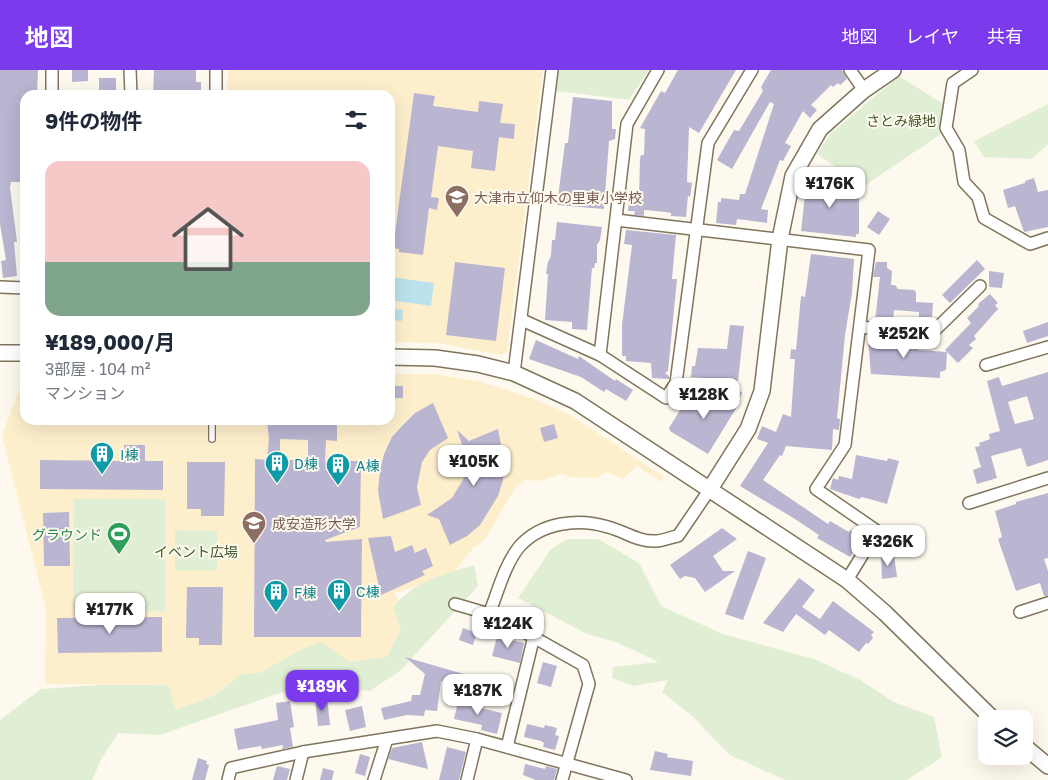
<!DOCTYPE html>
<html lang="ja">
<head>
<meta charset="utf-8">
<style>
	:root { --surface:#fff; --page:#f6f6f7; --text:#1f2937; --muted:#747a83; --accent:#7c3aed }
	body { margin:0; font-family:"Golos Text","Noto Sans JP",sans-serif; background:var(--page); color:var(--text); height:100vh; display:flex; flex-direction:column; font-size:19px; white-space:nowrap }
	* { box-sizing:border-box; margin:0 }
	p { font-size:16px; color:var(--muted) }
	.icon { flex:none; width:28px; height:28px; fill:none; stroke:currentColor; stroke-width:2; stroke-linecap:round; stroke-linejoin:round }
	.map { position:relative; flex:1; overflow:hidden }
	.drawer { position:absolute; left:20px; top:20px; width:375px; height:335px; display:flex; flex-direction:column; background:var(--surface); border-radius:15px; box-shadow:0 5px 20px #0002 }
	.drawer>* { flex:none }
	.controls { position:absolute; left:978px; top:640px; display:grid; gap:10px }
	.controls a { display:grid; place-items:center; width:55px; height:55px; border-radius:10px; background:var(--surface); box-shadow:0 5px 20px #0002; font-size:25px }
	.price { position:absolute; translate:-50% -42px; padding:0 11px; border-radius:10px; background:#fff; color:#222; font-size:16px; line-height:32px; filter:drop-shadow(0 1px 2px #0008) }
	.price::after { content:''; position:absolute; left:50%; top:30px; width:15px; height:11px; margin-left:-8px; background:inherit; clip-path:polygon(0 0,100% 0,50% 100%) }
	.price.active { background:var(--accent); color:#fff }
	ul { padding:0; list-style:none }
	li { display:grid; align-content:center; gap:10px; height:265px; padding:0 25px }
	li span { display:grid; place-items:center; height:155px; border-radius:15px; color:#555 }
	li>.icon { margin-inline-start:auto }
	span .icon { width:90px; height:90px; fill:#fffc; stroke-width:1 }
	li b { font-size:21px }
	h2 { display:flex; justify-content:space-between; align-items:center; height:60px; padding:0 25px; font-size:21px }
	header { display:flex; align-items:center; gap:30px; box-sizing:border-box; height:70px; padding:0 25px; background:var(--accent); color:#fff }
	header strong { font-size:24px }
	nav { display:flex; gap:28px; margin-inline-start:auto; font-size:18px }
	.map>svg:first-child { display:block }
	.built { fill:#feefcc }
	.green { fill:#e0efd3 }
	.water { fill:#bce3ed }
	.building { fill:#bab5d0; fill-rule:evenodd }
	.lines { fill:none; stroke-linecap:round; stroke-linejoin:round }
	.lane-casing { stroke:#7f755c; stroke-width:8 }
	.street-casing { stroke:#7f755c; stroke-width:14 }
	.secondary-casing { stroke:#7f755c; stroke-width:18 }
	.lane { stroke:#fff; stroke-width:5.5 }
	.street { stroke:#fff; stroke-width:11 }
	.secondary { stroke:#fff; stroke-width:15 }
	.labels { text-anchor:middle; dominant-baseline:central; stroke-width:4; stroke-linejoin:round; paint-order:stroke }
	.park-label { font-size:14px; fill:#42582b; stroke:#fef9ee }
	.education-label { font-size:14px; fill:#785e54; stroke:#fef9ee; text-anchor:start }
	.culture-label { font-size:14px; fill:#0d838f; stroke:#fef9ee; text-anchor:start }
	.leisure-label { font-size:14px; fill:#27864d; stroke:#fef9ee; text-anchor:end }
</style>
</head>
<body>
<header>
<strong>地図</strong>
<nav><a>地図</a><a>レイヤ</a><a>共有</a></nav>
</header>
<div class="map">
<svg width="1048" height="710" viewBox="0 0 1048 710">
	<rect width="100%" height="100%" fill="#fef9ee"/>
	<g class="built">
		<polygon points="228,0 543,0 507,282 501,285 438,273 390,272 390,25 227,25"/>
		<polygon points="390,304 433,304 478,311 532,328 569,344 664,407 661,412 637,396 623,409 606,402 597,408 571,407 561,404 539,411 524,410 515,418 484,471 473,478 455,501 437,510 395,523 409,554 386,592 226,615 213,626 176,640 168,615 45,614 46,540 2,365 25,305 25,350 390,350"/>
	</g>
	<g class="green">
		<polygon points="559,0 649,0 629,30 556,21"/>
		<polygon points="899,6 945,35 944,62 864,116 817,84 831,63"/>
		<polygon points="1048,34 1048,74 1032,89 984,87 974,71"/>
		<polygon points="74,429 165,429 165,541 73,544"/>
		<polygon points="175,460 217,461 217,500 175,501"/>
		<polygon points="567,469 598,469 639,493 661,536 723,564 814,589 860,610 894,632 934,647 942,687 907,710 785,710 730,685 691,645 662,622 668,610 633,616 612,608 613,597 659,592 616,572 587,564 518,528 551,479"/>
		<path d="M474,495L478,516L401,600L370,621L335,618L325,607L160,665L118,663L102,688L92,710H0V650L41,619L100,615H168L176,640L213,626L242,604L260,603L302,579L321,572L350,592L387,587L401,559L393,538C412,512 444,504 474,495Z"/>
	</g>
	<g class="water">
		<polygon points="390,207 434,213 431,236 390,230"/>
		<polygon points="390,239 403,240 402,251 390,250"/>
	</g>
	<g class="building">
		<polygon points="0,0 38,0 37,25 25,25 25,112 11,112 10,117 17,172 14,172 17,206 3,208 1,191 6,190 0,154"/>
		<polygon points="72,0 88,0 88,11 72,12"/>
		<polygon points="154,0 196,0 196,12 201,12 201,25 153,25"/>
		<polygon points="678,0 736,0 699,63 689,57 687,112 692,113 690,127 688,126 686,147 671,146 671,143 666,142 644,140 644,146 634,145 635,141 628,141 629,129 630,126 639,127 640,89 641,85 644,85 645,59 640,58 661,21 665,23"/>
		<polygon points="771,0 842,0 847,9 840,15 838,13 833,17 831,15 811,35 817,40 810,48 803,41 785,73 791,76 783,91 780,90 761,139 768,140 767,153 737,149 736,155 716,153 718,132 721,132 721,128 739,130 740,124 745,124 774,34 770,32 732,99 717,90 734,60 739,61 763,21 761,17"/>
		<rect x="99" y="8" width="17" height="14"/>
		<polygon points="414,23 435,26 433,36 478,42 479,31 503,34 500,53 515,54 514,69 499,67 495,101 471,98 473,81 438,76 431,127 439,128 437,140 429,138 423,185 399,182 399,179 393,178"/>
		<polygon points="573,27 612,31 612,59 616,59 615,69 609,71 604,139 557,135 565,73 568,73"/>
		<polygon points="821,103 859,128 859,164 856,164 856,167 801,161 806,116 812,117"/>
		<polygon points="1034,108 1038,122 1048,120 1048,157 1024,162 1015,136 1008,138 1003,120 1025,113 1025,111"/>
		<polygon points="878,141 890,149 879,165 867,157"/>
		<polygon points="557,152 602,157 600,170 597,175 597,193 595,193 594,198 592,198 587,260 572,259 572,252 545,250 548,204 546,204 548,192 551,186 552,170 555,170"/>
		<polygon points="626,160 676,165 672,209 677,209 668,301 665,303 669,306 669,309 652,308 651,293 626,291 626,286 622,286 622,255 632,175 624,174"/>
		<polygon points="811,184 854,189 852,223 845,265 837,348 840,349 839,360 833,359 832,380 786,376 782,386 780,385 763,410 828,454 830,451 849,462 850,460 862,467 850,487 817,468 819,465 795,449 740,416 768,373 757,369 762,356 776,362 783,344 791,347 795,289 790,289 791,279 796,280 801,226 805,227"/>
		<polygon points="977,190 985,199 950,233 942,225"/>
		<polygon points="455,192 505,198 496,271 446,265"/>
		<polygon points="876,192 887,192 887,198 892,201 891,215 895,215 898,219 914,220 916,222 916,232 933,233 932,248 919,247 919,242 894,240 893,251 875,251 880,207 873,207"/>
		<polygon points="989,201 1004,203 1002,218 989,217"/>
		<polygon points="990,224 998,233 995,235 998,239 974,266 976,269 969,275 973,278 958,293 945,280 971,253 967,248 979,236 978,234"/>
		<polygon points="1048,252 1048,266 1027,273 1023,261"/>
		<polygon points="730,255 744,256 738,311 691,307 692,296 695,296 698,278 727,279"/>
		<polygon points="875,266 884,267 884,271 916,271 918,280 947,282 946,300 940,302 940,308 871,304 868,269"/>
		<polygon points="536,270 578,289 579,286 615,311 616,309 633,320 626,331 606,319 604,322 581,307 529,289"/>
		<path d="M1048,302V390L1027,397L1021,378L991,386L997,408L977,414L973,400L981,397L975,377L980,376L979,373L990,369L989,364L1000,361L987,311L999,307L1002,316ZM1027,326L1034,349L1015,354L1008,332Z"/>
		<rect x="390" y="316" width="13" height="12"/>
		<polygon points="729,318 742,322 735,340 708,384 670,361 669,358 692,321 722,340"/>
		<polygon points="433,333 448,368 430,380 422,392 417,417 421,435 383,449 378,421 380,401 384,384 392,367 403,355 415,343"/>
		<path d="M267,350H337V371L326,370L325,391H361L360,457L325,470L326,472L362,469L361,567H254L255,389L267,390L269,369ZM280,369L308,370V390H280Z"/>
		<polygon points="554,354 558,368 544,372 540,358"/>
		<polygon points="498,359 504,391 503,410 498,426 480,455 467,466 450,475 439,449 427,445 452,428 464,408 466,396 465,383 457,360 469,371"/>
		<polygon points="124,375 145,375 145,391 163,391 163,420 40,419 40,390 124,391"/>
		<polygon points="856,385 887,391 888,388 899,391 887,434 862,427 859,429 830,419 833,408 838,410 839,406 852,409"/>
		<polygon points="187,392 225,392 224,446 201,446 201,439 187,439"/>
		<polygon points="1048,423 1048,488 1044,489 1048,501 1048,526 1044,526 1040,513 1016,521 998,469 1002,467 995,441 1016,434 1016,432"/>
		<polygon points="69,442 70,496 44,496 43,443"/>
		<polygon points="722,458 737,469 713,486 723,501 735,501 705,522 695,508 685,506 680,509 670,495"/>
		<polygon points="391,466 395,482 412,475 415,483 426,478 433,496 422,501 425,505 381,525 368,468"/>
		<polygon points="748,481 766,488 743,550 725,544"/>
		<polygon points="894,485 897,507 882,509 881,486"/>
		<polygon points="799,508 815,520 802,537 820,549 833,531 874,562 871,565 873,568 868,574 866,573 859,582 829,560 825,565 796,544 783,562 763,553"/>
		<polygon points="187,517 223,517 222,575 199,575 199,568 186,568"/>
		<polygon points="162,547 162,582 58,583 57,548"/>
		<polygon points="463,558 477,563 473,575 459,570"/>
		<polygon points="498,563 507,565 507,569 524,573 520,593 492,586"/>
		<polygon points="405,587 467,605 465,617 441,611 437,641 425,640 424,646 407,645 384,650 381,638 411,631 412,625 420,625 425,604"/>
		<polygon points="543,592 557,596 551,617 537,613"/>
		<polygon points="327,627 330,655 318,656 315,628"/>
		<polygon points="459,628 473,631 472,636 502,643 497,664 481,660 482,655 454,649"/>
		<polygon points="290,631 294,657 290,658 293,677 282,679 283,675 262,679 261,676 238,680 234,659 278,650 276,633"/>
		<polygon points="362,636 366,657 350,661 345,640"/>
		<polygon points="527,654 544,658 545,655 557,658 555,665 559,666 555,680 543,677 544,673 541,671 524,667"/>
		<polygon points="422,672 428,699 388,689 392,678"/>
		<polygon points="447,677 466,682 459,710 439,710"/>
		<polygon points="655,681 668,684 667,687 693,691 691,706 650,700"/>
		<polygon points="360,684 370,687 365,706 355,703"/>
		<polygon points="198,688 207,691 206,694 209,695 205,710 192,710"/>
		<polygon points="525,694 545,699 546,696 557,699 554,710 536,710 523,705"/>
		<polygon points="277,696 290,699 287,710 273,710"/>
		<polygon points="323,698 334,701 332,710 320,710"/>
	</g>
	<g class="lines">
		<defs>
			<polyline id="lane" points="212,369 212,350"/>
			<g id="street">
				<polyline points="130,0 131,25"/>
				<polyline points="850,0 864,20"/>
				<polyline points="972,0 953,13 946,58 959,80 964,112 978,127 984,148 1030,174 1048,168"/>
				<polyline points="52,25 52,0"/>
				<polyline points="216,25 216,0"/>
				<polyline points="616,150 869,180 845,375 816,419 877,461 847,510"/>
				<polyline points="0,217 25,218"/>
				<polyline points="522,250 600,285 666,328 676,313 708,73 752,0"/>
				<polyline points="860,257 931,264 980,216"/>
				<polyline points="600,285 627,54 658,0"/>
				<polyline points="986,295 1048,277"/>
				<polyline points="514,303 552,0"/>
				<polyline points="969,433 1048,408"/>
				<polyline points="455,534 496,546 583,595 589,614 562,710"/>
				<polyline points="1020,542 1048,533"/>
				<path d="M489,544C498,522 504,496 519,477C541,452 578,448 608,457C624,461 638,472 656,471C663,471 671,467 678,466L710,419"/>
				<polyline points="507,677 534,566"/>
				<polyline points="228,710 231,698 303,682 437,661 477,669 626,710"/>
				<polyline points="296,710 303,682"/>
				<polyline points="374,710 387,669"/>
				<polyline points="467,710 477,669"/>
			</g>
			<g id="secondary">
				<polyline points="0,283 25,283"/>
				<polyline points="390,287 435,288 478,294 514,303 575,331 847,510 885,543 993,649"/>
				<polyline points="710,419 748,359 762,321 780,169 793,106 820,59 864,20 893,0"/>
				<polyline points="1024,676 1048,696"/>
			</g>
		</defs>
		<use href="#lane" class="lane-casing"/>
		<use href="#street" class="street-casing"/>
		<use href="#secondary" class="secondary-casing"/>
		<use href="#lane" class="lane"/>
		<use href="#street" class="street"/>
		<use href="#secondary" class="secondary"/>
	</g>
	<defs>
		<symbol id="school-pin" viewBox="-11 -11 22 30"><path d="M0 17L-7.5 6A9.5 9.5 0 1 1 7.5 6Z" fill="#8d6e63" stroke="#fef9ee"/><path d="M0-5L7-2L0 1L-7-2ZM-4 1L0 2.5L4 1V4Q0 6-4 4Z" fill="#fff"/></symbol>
		<symbol id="building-pin" viewBox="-11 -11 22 30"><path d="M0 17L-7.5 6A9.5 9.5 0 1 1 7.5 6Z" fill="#0f9aa8" stroke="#fef9ee"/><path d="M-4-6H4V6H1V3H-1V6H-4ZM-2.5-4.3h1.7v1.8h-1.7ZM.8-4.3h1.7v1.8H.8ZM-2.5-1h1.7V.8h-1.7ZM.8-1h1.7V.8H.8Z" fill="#fff"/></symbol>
		<symbol id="university-pin" viewBox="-11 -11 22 30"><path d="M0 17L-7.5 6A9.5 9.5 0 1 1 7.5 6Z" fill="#8d6e63" stroke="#fef9ee"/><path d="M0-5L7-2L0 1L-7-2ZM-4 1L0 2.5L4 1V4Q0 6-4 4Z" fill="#fff"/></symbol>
		<symbol id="stadium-pin" viewBox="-11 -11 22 30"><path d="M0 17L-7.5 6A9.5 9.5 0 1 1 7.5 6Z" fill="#2e9e5b" stroke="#fef9ee"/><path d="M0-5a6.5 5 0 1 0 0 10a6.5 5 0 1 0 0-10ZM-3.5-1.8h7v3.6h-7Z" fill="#fff"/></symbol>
	</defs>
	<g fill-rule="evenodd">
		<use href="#school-pin" x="443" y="113" width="28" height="38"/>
		<use href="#building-pin" x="88" y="370" width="28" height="38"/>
		<use href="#building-pin" x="263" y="379" width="28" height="38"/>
		<use href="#building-pin" x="324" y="381" width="28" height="38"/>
		<use href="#university-pin" x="240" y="439" width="28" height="38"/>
		<use href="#stadium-pin" x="105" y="450" width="28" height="38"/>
		<use href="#building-pin" x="325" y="507" width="28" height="38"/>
		<use href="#building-pin" x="262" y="508" width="28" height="38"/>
	</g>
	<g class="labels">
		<g class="park-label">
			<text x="901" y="50">さとみ緑地</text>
			<text x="196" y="481">イベント広場</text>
		</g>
		<g class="education-label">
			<text x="474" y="127">大津市立仰木の里東小学校</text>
			<text x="272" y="453">成安造形大学</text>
		</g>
		<g class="culture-label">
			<text x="120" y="384">I棟</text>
			<text x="294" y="393">D棟</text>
			<text x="356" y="395">A棟</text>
			<text x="356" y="521">C棟</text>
			<text x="294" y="522">F棟</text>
		</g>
		<g class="leisure-label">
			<text x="102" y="464">グラウンド</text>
		</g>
	</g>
</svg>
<div class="controls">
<a><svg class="icon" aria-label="layers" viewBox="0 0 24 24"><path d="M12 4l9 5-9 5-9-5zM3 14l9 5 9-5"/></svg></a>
</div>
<b class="price" style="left:830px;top:139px">¥176K</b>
<b class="price" style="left:904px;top:289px">¥252K</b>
<b class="price" style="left:704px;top:350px">¥128K</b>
<b class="price" style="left:474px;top:417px">¥105K</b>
<b class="price" style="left:888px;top:497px">¥326K</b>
<b class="price" style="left:110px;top:565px">¥177K</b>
<b class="price" style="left:508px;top:579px">¥124K</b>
<b class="price active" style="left:322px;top:642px">¥189K</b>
<b class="price" style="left:478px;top:646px">¥187K</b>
<section class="drawer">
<h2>9件の物件<svg class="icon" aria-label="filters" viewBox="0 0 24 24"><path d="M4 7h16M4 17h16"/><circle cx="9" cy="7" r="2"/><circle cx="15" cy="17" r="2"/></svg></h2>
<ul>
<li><span style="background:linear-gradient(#f6c9c9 65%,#7fa58c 0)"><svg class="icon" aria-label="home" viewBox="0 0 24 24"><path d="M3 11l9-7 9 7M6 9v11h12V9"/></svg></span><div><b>¥189,000/月</b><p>3部屋 · 104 m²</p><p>マンション</p></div></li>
</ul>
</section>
</div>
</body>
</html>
